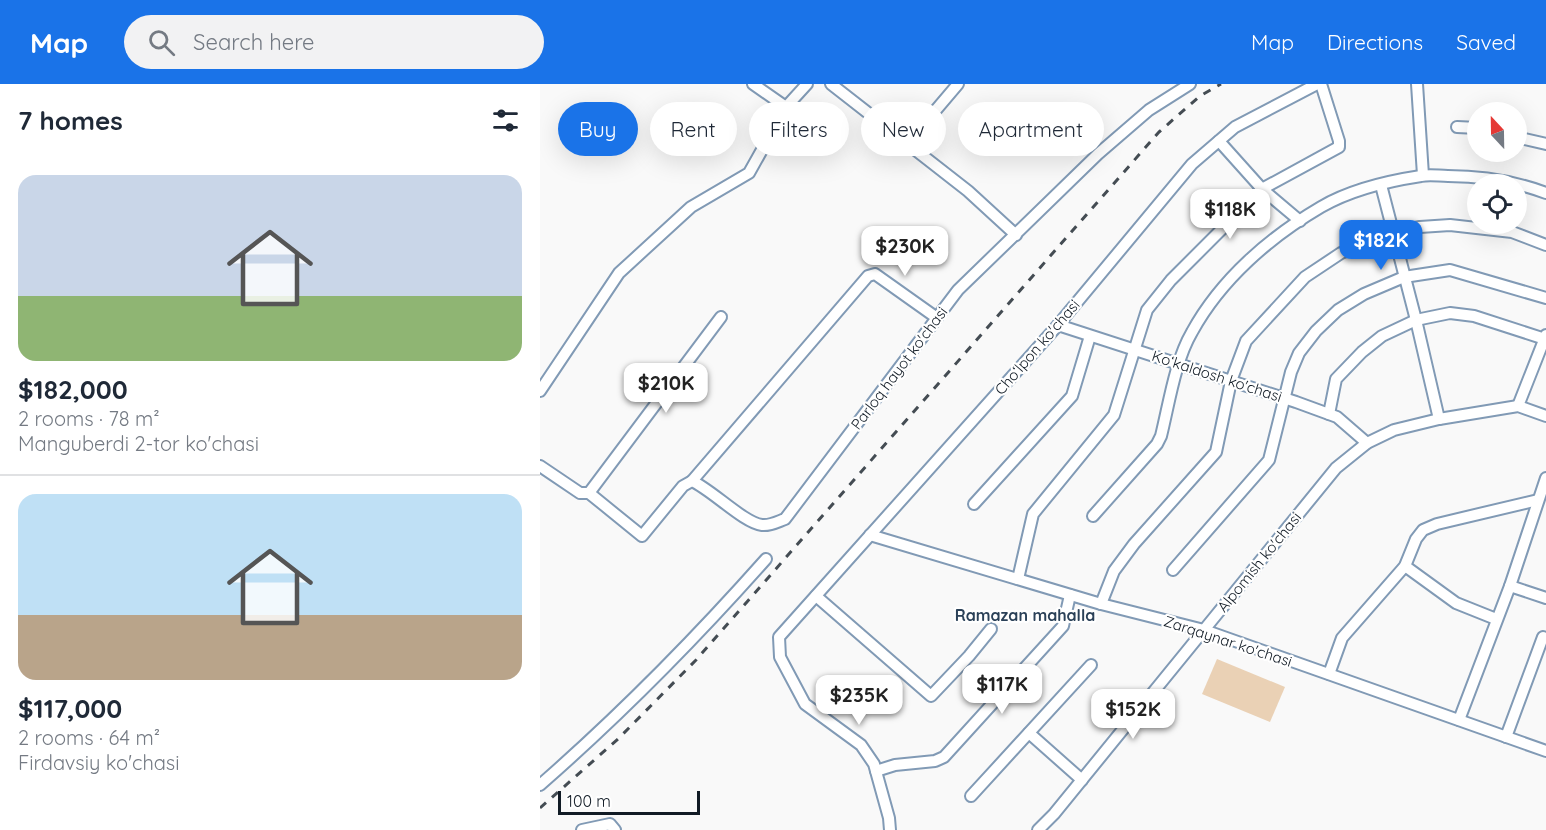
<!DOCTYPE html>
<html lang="en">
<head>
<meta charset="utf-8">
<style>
	:root { --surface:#fff; --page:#f2f2f3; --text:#1f2937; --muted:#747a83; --line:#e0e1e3; --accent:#1a73e8 }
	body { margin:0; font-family:Quicksand,sans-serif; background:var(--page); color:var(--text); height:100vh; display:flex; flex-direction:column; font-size:22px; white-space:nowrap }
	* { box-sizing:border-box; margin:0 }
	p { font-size:20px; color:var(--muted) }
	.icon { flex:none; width:33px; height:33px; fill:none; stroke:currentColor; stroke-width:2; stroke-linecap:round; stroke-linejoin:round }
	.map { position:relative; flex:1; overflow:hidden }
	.panel { display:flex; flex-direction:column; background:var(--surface); width:540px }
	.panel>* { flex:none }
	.top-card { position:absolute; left:18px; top:18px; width:570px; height:54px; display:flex; gap:12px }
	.needle { width:39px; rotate:338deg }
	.tools { position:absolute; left:927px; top:18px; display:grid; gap:12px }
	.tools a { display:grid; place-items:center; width:60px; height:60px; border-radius:50%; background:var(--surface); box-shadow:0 6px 24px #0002; font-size:30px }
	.scale { position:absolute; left:18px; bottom:15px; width:142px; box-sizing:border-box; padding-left:6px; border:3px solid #111b25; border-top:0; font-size:16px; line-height:21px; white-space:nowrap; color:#111b25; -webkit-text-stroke:4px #fff; paint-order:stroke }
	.price { position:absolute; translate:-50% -51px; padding:0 14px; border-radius:12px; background:#fff; color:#222; font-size:20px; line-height:39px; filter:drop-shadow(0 2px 3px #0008) }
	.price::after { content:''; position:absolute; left:50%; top:36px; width:18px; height:14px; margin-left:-9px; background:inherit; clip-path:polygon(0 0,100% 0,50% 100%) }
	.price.current { background:var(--accent); color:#fff }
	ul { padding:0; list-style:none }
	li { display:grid; align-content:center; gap:12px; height:318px; padding:0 18px }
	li+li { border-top:2px solid var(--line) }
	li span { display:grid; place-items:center; height:186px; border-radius:18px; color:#555 }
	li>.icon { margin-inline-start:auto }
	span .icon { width:108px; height:108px; fill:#fffc; stroke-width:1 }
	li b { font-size:26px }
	h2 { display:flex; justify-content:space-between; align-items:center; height:72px; padding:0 18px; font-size:26px }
	.chip { padding:0 21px; border-radius:27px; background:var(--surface); box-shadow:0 6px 24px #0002; font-size:21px; line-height:54px }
	.chip.current { background:var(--accent); color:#fff }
	header { display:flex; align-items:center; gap:36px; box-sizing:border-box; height:84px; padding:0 30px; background:var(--accent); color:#fff }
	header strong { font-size:28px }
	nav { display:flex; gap:33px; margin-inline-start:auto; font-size:21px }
	.search { width:420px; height:54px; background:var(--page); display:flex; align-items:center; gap:15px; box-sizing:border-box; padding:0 21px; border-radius:33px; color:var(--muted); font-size:22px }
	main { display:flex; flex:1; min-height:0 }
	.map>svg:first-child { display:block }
	.green { fill:#ead1b5 }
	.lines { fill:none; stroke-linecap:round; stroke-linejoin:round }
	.minor-casing { stroke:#819ab5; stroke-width:14 }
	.minor { stroke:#fff; stroke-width:10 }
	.rail { stroke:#444c53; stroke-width:3; stroke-dasharray:8 8; stroke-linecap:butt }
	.labels { text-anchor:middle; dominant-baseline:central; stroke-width:4.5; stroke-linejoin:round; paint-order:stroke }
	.street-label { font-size:15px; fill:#111b25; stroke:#fff }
	.neighbourhood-label { font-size:16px; font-weight:bold; fill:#2b4158; stroke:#fff }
</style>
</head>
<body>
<header>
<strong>Map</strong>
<div class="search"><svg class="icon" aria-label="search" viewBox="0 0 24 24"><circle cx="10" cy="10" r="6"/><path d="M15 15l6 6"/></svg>Search here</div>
<nav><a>Map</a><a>Directions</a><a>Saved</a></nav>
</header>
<main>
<section class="panel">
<h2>7 homes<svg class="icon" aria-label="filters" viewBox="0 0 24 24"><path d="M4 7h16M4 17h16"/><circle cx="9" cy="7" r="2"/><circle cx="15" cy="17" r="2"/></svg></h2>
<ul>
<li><span style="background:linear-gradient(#c9d6e8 65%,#8fb573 0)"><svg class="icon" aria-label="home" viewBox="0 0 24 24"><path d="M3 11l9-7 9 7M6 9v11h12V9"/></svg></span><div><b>$182,000</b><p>2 rooms · 78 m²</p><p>Manguberdi 2-tor ko'chasi</p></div></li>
<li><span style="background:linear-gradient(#bfe0f5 65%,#b9a48a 0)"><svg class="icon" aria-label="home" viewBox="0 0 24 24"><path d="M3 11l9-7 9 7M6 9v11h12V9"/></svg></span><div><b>$117,000</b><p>2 rooms · 64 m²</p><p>Firdavsiy ko'chasi</p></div></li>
</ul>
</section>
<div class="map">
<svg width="1006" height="746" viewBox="0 0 1006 746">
	<rect width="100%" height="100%" fill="#f9f9f9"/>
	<polygon class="green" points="677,575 745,603 730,638 662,610"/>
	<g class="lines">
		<defs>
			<g id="minor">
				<polyline points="213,0 246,23"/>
				<polyline points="291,0 428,107 476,151"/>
				<polyline points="877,0 883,91"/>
				<polyline points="917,43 938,44"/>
				<polyline points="976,53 1006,60"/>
				<polyline points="679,57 722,105 760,137"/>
				<polyline points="367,60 418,0"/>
				<polyline points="841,101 876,236 899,335"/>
				<polyline points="518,241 756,318 797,333 827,359"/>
				<polyline points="0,307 79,189 151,123 209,89 246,23 267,0"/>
				<polyline points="978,322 1006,251"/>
				<polyline points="789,330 796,295 822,268 842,252 876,236 910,229 934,232 1005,255"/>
				<path d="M0,382L40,409H49L102,452L143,402L152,397C172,406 204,439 222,441C230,442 237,438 245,435L418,206L558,70L609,26L650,0"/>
				<polyline points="152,397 328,192 335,190 397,234"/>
				<polyline points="49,409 181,233"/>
				<polyline points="434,420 532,312 550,252"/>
				<path d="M553,432L617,360L621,352C629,320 635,277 652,248C681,195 730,153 781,123C810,106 848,97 881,92C890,90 899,92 908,92C942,92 974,97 1006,109"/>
				<polyline points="330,451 561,520 664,546 1006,667"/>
				<polyline points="865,482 916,519 956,535"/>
				<polyline points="633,486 729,376 751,288 759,269 776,247 798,226 824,210 864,193 910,186 1006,214"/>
				<polyline points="478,495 493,430 574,331 607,226 631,196 722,105 799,63 799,57 781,0"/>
				<polyline points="970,502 1006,514"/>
				<polyline points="276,512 391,612 429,572 451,545"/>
				<polyline points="561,520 574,487 594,460 676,368 691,297 706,257 765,193 801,169 852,148 880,143 910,141 972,148 1006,161"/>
				<polyline points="789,590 802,554 865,482 876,455 883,446 897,440 998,416"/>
				<polyline points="919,636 970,502 1006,394"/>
				<polyline points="489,649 542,696"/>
				<polyline points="966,653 1003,553"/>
				<polyline points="336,687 355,681 395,677 404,673 523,542 530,511"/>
				<path d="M0,701C80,631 155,555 226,475"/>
				<polyline points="431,712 551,581"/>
				<polyline points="42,746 70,740 75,746"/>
				<polyline points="350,746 349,734 334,680 321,661 265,620 240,573 239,553 518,241 652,80 695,43 777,0"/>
				<polyline points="498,746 514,730 796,384 827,359 854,346 899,335 978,322 1006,332"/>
			</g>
		</defs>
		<use href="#minor" class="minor-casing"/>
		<use href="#minor" class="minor"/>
		<polyline class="rail" points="0,724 78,655 156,576 619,48 660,12 681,0"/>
	</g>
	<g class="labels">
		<g class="street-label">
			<text transform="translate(497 263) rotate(-49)">Cho‘lpon ko'chasi</text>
			<text transform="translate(359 284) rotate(-53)">Parloq hayot ko'chasi</text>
			<text transform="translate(677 292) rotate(18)">Ko‘kaldosh ko'chasi</text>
			<text transform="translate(719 478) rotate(-51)">Alpomish ko'chasi</text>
			<text transform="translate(688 557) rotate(18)">Zarqaynar ko'chasi</text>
		</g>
		<g class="neighbourhood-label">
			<text x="485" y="531">Ramazan mahalla</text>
		</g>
	</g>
</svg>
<div class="tools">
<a><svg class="needle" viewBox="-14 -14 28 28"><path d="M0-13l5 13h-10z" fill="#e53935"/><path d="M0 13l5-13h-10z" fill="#747a83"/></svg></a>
<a><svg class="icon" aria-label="locate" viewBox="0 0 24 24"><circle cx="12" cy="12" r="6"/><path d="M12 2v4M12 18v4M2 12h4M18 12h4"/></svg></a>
</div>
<div class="scale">100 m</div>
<b class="price" style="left:690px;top:156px">$118K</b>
<b class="price current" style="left:841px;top:187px">$182K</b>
<b class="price" style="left:365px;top:193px">$230K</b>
<b class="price" style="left:126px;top:330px">$210K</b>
<b class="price" style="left:462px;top:631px">$117K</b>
<b class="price" style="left:319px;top:642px">$235K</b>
<b class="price" style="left:593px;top:656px">$152K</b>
<div class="top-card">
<a class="chip current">Buy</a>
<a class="chip">Rent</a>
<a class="chip">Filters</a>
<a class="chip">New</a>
<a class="chip">Apartment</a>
</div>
</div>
</main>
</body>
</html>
